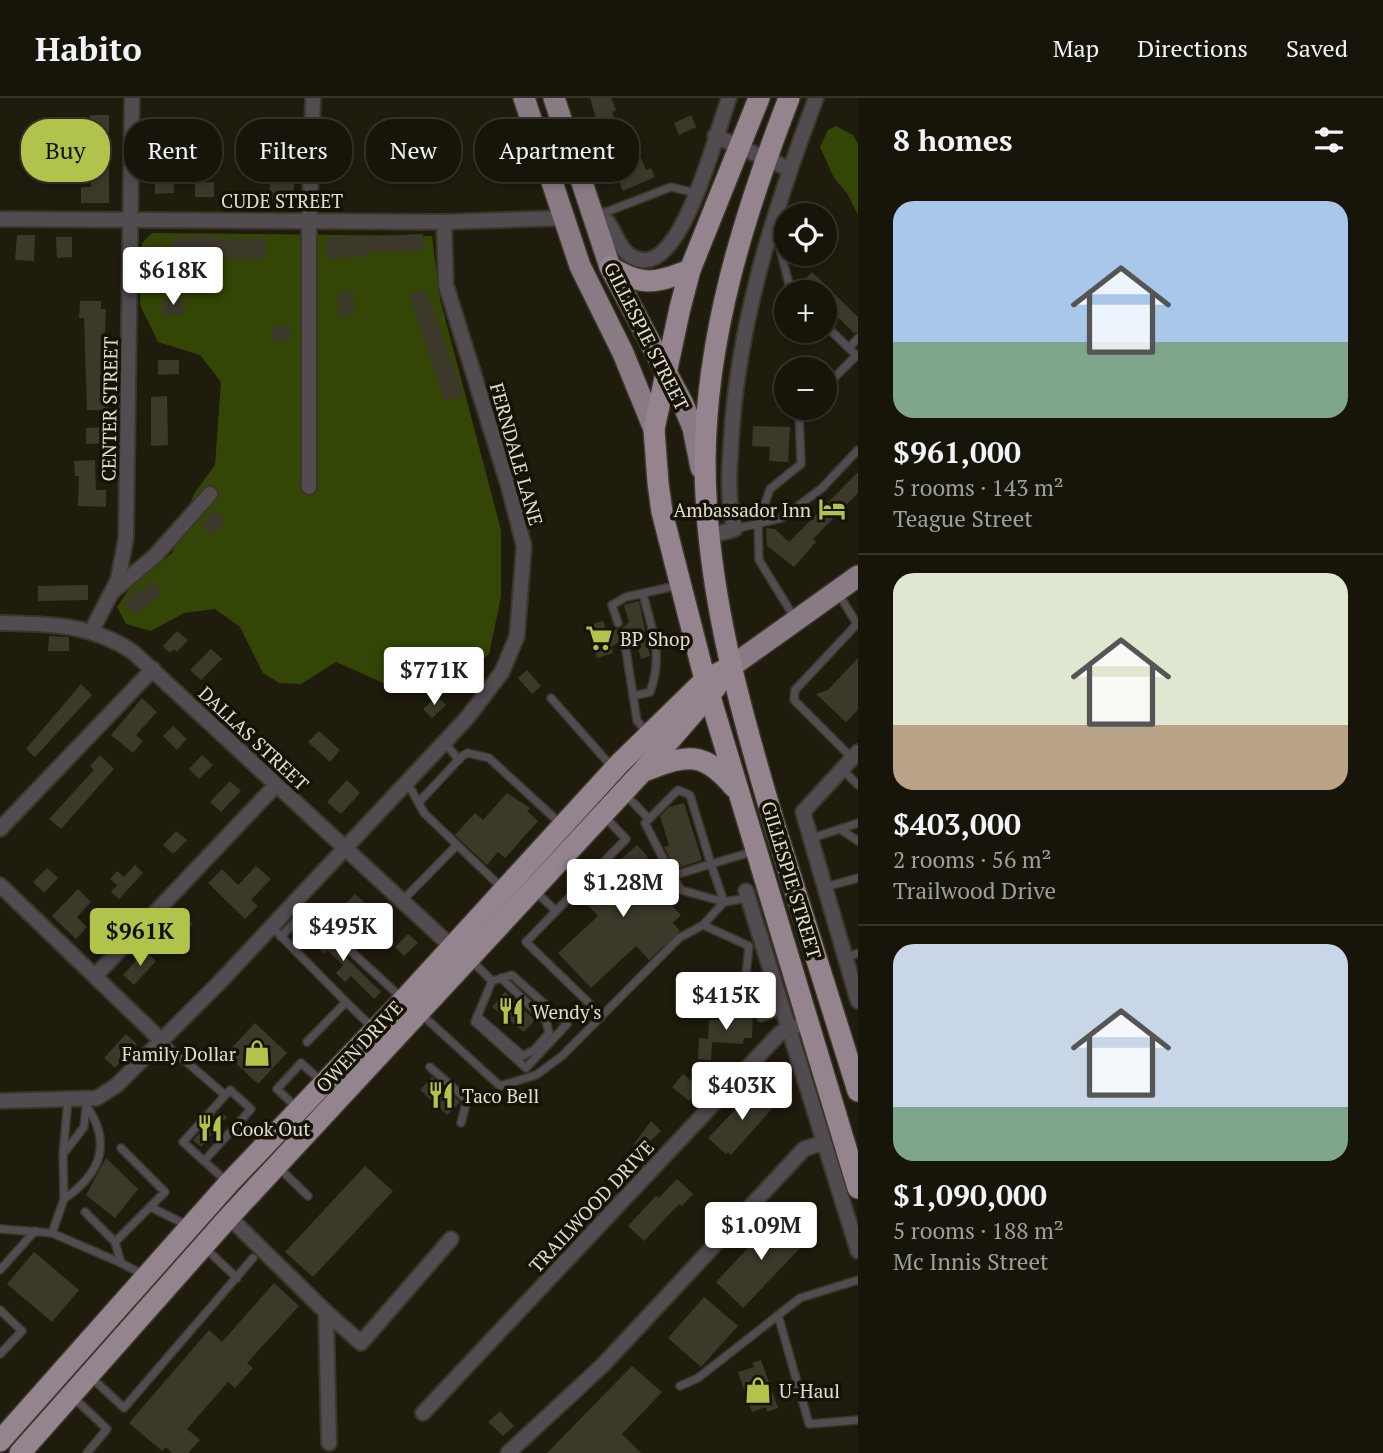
<!DOCTYPE html>
<html lang="en">
<head>
<meta charset="utf-8">
<style>
	:root { --surface:#17140a; --page:#242118; --text:#f1f3f6; --muted:#9e9e9c; --line:#36332b; --accent:#b2c34c }
	body { margin:0; font-family:"PT Serif",serif; background:var(--page); color:var(--text); height:100vh; display:flex; flex-direction:column; font-size:26px; white-space:nowrap }
	* { box-sizing:border-box; margin:0 }
	p { font-size:23px; color:var(--muted) }
	.icon { flex:none; width:38px; height:38px; fill:none; stroke:currentColor; stroke-width:2; stroke-linecap:round; stroke-linejoin:round }
	.map { position:relative; flex:1; overflow:hidden }
	.details { display:flex; flex-direction:column; background:var(--surface); width:525px }
	.details>* { flex:none }
	.banner { position:absolute; left:21px; top:21px; width:665px; height:63px; display:flex; gap:14px }
	.fabs { position:absolute; left:774px; top:105px; display:grid; gap:14px }
	.fabs a { display:grid; place-items:center; width:63px; height:63px; border-radius:50%; background:var(--surface); box-shadow:0 4px 10px #0003,0 0 0 2px var(--line); font-size:35px }
	.price { position:absolute; translate:-50% -60px; padding:0 16px; border-radius:7px; background:#fff; color:#222; font-size:23px; line-height:46px; filter:drop-shadow(0 2px 4px #0008) }
	.price::after { content:''; position:absolute; left:50%; top:42px; width:21px; height:16px; margin-left:-10px; background:inherit; clip-path:polygon(0 0,100% 0,50% 100%) }
	.price.on { background:var(--accent); color:#111 }
	ul { padding:0; list-style:none }
	li { display:grid; align-content:center; gap:14px; height:371px; padding:0 35px }
	li+li { border-top:2px solid var(--line) }
	li span { display:grid; place-items:center; height:217px; border-radius:21px; color:#555 }
	li>.icon { margin-inline-start:auto }
	span .icon { width:126px; height:126px; fill:#fffc; stroke-width:1 }
	li b { font-size:30px }
	h2 { display:flex; justify-content:space-between; align-items:center; height:84px; padding:0 35px; font-size:30px }
	.chip { padding:0 24px; border-radius:28px; background:var(--surface); box-shadow:0 4px 10px #0003,0 0 0 2px var(--line); font-size:24px; line-height:63px }
	.chip.on { background:var(--accent); color:#111 }
	header { display:flex; align-items:center; gap:42px; box-sizing:border-box; height:98px; padding:0 35px; background:var(--surface); border-bottom:2px solid var(--line) }
	header strong { font-size:33px }
	nav { display:flex; gap:38px; margin-inline-start:auto; font-size:24px }
	main { display:flex; flex:1; min-height:0 }
	.map>svg:first-child { display:block }
	.forest { fill:#344605 }
	.building { fill:#3d392a }
	.lines { fill:none; stroke-linecap:round; stroke-linejoin:round }
	.service-casing { stroke:#3a3629; stroke-width:10 }
	.minor-casing { stroke:#3a3629; stroke-width:18 }
	.primary-casing { stroke:#3a3629; stroke-width:24 }
	.trunk-casing { stroke:#3a3629; stroke-width:24 }
	.service { stroke:#524b4f; stroke-width:7 }
	.minor { stroke:#524b4f; stroke-width:14 }
	.primary { stroke:#897b83; stroke-width:21 }
	.trunk { stroke:#94848e; stroke-width:21 }
	.labels { text-anchor:middle; dominant-baseline:central; stroke-width:7; stroke-linejoin:round; paint-order:stroke }
	.street-label { font-size:19px; fill:#e0ddd4; stroke:#161205 }
	.poi-label { font-size:19px; fill:#e0ddd4; stroke:#161205; text-anchor:start }
</style>
</head>
<body>
<header>
<strong>Habito</strong>
<nav><a>Map</a><a>Directions</a><a>Saved</a></nav>
</header>
<main>
<div class="map">
<svg width="858" height="1355" viewBox="0 0 858 1355">
	<rect width="100%" height="100%" fill="#1f1b0d"/>
	<g class="forest">
		<polygon points="836,28 853,37 858,46 858,117 847,95 834,80 820,49 828,32"/>
		<polygon points="152,135 432,138 440,201 501,432 501,499 489,556 454,586 397,591 336,564 301,586 279,585 263,575 240,529 215,511 184,515 151,533 126,526 117,509 132,487 172,455 194,396 215,367 221,284 200,257 158,244 140,207 142,145"/>
	</g>
	<g class="building">
		<polygon points="590,0 611,0 616,12 612,14 615,22 598,28"/>
		<polygon points="90,17 109,17 109,105 81,105 81,89 91,89"/>
		<polygon points="691,17 696,29 679,37 674,25"/>
		<polygon points="496,26 502,51 487,55 480,31"/>
		<polygon points="382,42 425,43 425,85 402,85 402,52 382,52"/>
		<polygon points="173,52 174,95 155,96 154,53"/>
		<polygon points="287,54 287,86 294,86 294,105 270,101 270,70 263,70 263,55"/>
		<polygon points="641,60 646,72 651,70 655,79 623,93 619,83 627,79 622,68"/>
		<polygon points="214,84 214,99 195,99 195,85"/>
		<polygon points="423,136 424,153 367,154 367,158 327,161 326,140"/>
		<polygon points="17,137 35,137 34,163 15,162"/>
		<polygon points="212,138 212,141 265,140 266,160 213,161 213,167 174,168 173,139"/>
		<polygon points="56,139 72,139 72,159 57,160"/>
		<polygon points="812,174 858,219 858,234 854,235 824,206 824,194 813,194 802,184"/>
		<polygon points="426,191 464,297 444,303 410,197"/>
		<polygon points="338,194 354,194 354,217 338,218"/>
		<polygon points="183,201 184,217 163,217 162,202"/>
		<polygon points="80,203 101,203 101,211 106,211 104,253 108,312 87,312 84,220 79,220"/>
		<polygon points="290,228 290,243 273,244 272,229"/>
		<polygon points="158,262 179,262 179,276 158,277"/>
		<polygon points="167,298 168,347 151,348 151,299"/>
		<polygon points="753,328 790,329 788,364 769,363 770,349 752,348"/>
		<polygon points="106,329 107,345 86,346 86,330"/>
		<polygon points="95,362 96,392 106,392 106,409 78,408 79,378 75,378 74,363"/>
		<polygon points="858,374 858,395 813,441 816,444 794,469 767,448 766,430 775,431 789,444"/>
		<polygon points="215,412 226,423 212,438 200,427"/>
		<polygon points="152,483 164,494 136,517 123,505 138,489 143,493"/>
		<polygon points="88,487 88,502 38,503 38,488"/>
		<polygon points="639,503 650,558 641,561 636,542 625,540 611,549 613,555 597,560 587,528 603,523 606,531 621,531 629,524 624,507"/>
		<polygon points="177,533 188,542 177,554 174,551 170,555 163,548"/>
		<polygon points="49,538 69,539 69,553 48,553"/>
		<polygon points="211,551 222,561 201,582 190,572"/>
		<polygon points="858,560 858,612 846,624 816,596 828,592"/>
		<polygon points="527,572 541,588 532,596 518,580"/>
		<polygon points="81,586 92,597 35,659 26,651"/>
		<polygon points="437,598 446,607 432,620 423,611"/>
		<polygon points="142,600 157,614 136,637 143,643 133,655 111,637"/>
		<polygon points="173,628 187,641 177,652 163,638"/>
		<polygon points="319,633 340,652 330,664 308,644"/>
		<polygon points="100,657 114,671 61,731 49,721 94,672 90,668"/>
		<polygon points="202,657 213,667 199,681 189,671"/>
		<polygon points="347,682 360,695 341,716 327,704"/>
		<polygon points="230,683 241,693 221,714 210,704"/>
		<polygon points="507,695 530,710 527,713 538,723 505,760 498,754 487,767 455,737 475,715 483,722"/>
		<polygon points="684,705 702,762 675,771 664,749 669,747 660,718 669,709"/>
		<polygon points="176,733 187,742 173,756 163,747"/>
		<polygon points="637,747 648,759 644,763 676,798 671,807 681,817 673,825 680,833 649,862 636,848 591,890 558,855 598,818 580,798"/>
		<polygon points="135,767 143,775 119,801 111,794 117,787 110,781 117,773 124,779"/>
		<polygon points="256,768 271,781 251,802 258,808 245,821 208,785 222,771 238,787"/>
		<polygon points="47,770 58,780 44,795 33,784"/>
		<polygon points="78,791 91,804 77,819 87,829 76,841 52,818"/>
		<polygon points="355,796 373,812 363,823 345,806"/>
		<polygon points="105,816 116,827 113,830 120,836 110,846 92,830"/>
		<polygon points="182,816 193,826 179,841 168,830"/>
		<polygon points="315,829 381,894 374,901 351,878 345,884 336,875 343,867 327,852 324,856 306,839"/>
		<polygon points="408,836 418,845 404,858 395,849"/>
		<polygon points="145,853 156,863 134,887 123,877"/>
		<polygon points="505,894 535,922 524,934 492,909"/>
		<polygon points="719,914 753,916 752,940 744,940 743,946 712,944 711,962 698,961 699,940 708,941 709,922 719,922"/>
		<polygon points="255,925 287,955 258,986 226,956"/>
		<polygon points="126,936 137,946 115,970 104,960"/>
		<polygon points="683,976 699,990 689,1003 672,989"/>
		<polygon points="432,979 460,1004 447,1017 420,992"/>
		<polygon points="756,990 776,1006 731,1057 728,1054 726,1056 708,1040"/>
		<polygon points="220,1013 227,1019 201,1049 193,1042"/>
		<polygon points="651,1023 661,1033 640,1053 634,1046"/>
		<polygon points="106,1060 138,1091 115,1120 86,1097"/>
		<polygon points="365,1068 393,1093 313,1179 285,1154"/>
		<polygon points="677,1081 693,1096 682,1108 679,1106 644,1143 628,1128 656,1098 659,1100"/>
		<polygon points="779,1117 806,1144 743,1210 716,1184"/>
		<polygon points="34,1154 79,1192 52,1224 7,1186"/>
		<polygon points="274,1185 299,1208 247,1265 253,1270 235,1290 228,1284 187,1331 200,1342 188,1355 172,1355 166,1349 162,1353 129,1325 209,1232 222,1244"/>
		<polygon points="704,1199 738,1228 701,1269 668,1240"/>
		<polygon points="761,1262 778,1310 767,1314 766,1309 752,1314 738,1274 754,1269 752,1265"/>
		<polygon points="632,1268 662,1294 622,1336 641,1355 547,1355"/>
		<polygon points="500,1313 514,1328 503,1338 488,1324"/>
	</g>
	<g class="lines">
		<defs>
			<g id="service">
				<polyline points="601,116 671,89 696,95"/>
				<polyline points="775,131 791,194"/>
				<polyline points="824,226 858,259"/>
				<polyline points="849,250 858,240"/>
				<polyline points="824,290 857,257"/>
				<polyline points="735,431 782,420 822,390 858,352"/>
				<polyline points="838,495 857,526 795,592 794,602 852,660"/>
				<polyline points="794,519 759,462 758,425 770,391 801,366 799,314 804,310"/>
				<polyline points="618,525 612,507 626,499 680,487"/>
				<polyline points="625,546 637,623 648,635"/>
				<path d="M633,598L650,594C664,556 652,533 643,496"/>
				<polyline points="551,600 613,670"/>
				<polyline points="444,644 459,662"/>
				<polyline points="842,671 858,687"/>
				<polyline points="407,684 424,715 503,791"/>
				<polygon points="678,692 690,697 711,766 672,778 645,725"/>
				<polyline points="625,696 649,721"/>
				<polyline points="420,703 462,658 468,655 489,660 562,727"/>
				<polyline points="840,731 858,743"/>
				<polyline points="809,741 858,725"/>
				<polyline points="672,778 681,792 724,804 748,800"/>
				<polyline points="825,789 858,780"/>
				<polyline points="534,792 556,813"/>
				<polyline points="403,802 457,747"/>
				<polyline points="296,803 403,901"/>
				<polyline points="724,804 711,766 755,753"/>
				<polyline points="703,827 749,848 746,876"/>
				<polyline points="272,829 346,904 307,944"/>
				<polyline points="281,839 306,812"/>
				<polyline points="846,860 858,855"/>
				<polyline points="470,861 492,883"/>
				<polygon points="512,877 567,926 526,970 475,924 492,883"/>
				<polyline points="346,904 373,930"/>
				<polyline points="591,907 526,844 626,741 605,719"/>
				<polyline points="420,915 500,988 536,977 562,958 679,840 703,827 724,804"/>
				<polyline points="702,915 746,876 761,920 783,912"/>
				<polyline points="477,918 523,958 534,952 549,935 546,923 501,880"/>
				<polyline points="162,943 225,997"/>
				<polyline points="430,969 467,1002 461,1025"/>
				<polygon points="230,992 251,1011 204,1063 183,1044"/>
				<polyline points="296,1009 277,991 301,965 322,984"/>
				<polyline points="64,1055 84,1029 86,1008"/>
				<polyline points="204,1063 227,1084"/>
				<polyline points="278,1069 308,1098"/>
				<path d="M64,1101C100,1076 113,1046 86,1007"/>
				<polyline points="150,1109 187,1127"/>
				<polyline points="85,1114 115,1144 165,1094 121,1050"/>
				<polyline points="0,1131 52,1135 121,1165"/>
				<polyline points="52,1135 64,1101 63,1056 68,1002"/>
				<polyline points="115,1144 121,1165 144,1177"/>
				<polyline points="204,1149 237,1180"/>
				<polyline points="0,1172 35,1133"/>
				<polyline points="0,1212 22,1233 0,1256"/>
				<polyline points="778,1217 809,1326 858,1322"/>
				<polyline points="92,1280 124,1310 253,1160"/>
				<polyline points="680,1288 698,1280 800,1200 858,1182"/>
				<polyline points="74,1300 107,1331 87,1355"/>
			</g>
			<g id="minor">
				<polyline points="715,38 789,71"/>
				<path d="M592,117H601C617,129 617,159 642,162C684,168 717,32 729,0"/>
				<polyline points="0,121 444,124 563,120"/>
				<polyline points="309,389 309,133 313,0"/>
				<path d="M710,438L735,431C727,404 729,374 731,346C737,226 774,112 816,0"/>
				<polyline points="113,493 155,458 210,396"/>
				<path d="M0,525C50,526 91,526 133,554L452,849"/>
				<polyline points="92,532 118,482 126,440 132,0"/>
				<polyline points="858,654 803,714 858,903"/>
				<polyline points="0,731 153,571"/>
				<polyline points="0,787 162,943"/>
				<polyline points="746,793 858,1153"/>
				<polyline points="96,877 276,687"/>
				<polyline points="0,1003 97,1000 117,987 218,886 467,620 502,574 517,538 524,448 509,390 446,187 444,124"/>
				<polyline points="229,1119 326,1214"/>
				<polyline points="423,1315 780,935 807,924"/>
				<polyline points="329,1345 326,1214 361,1245 451,1141"/>
				<polyline points="508,1355 603,1267 804,1051 822,1045"/>
			</g>
			<g id="primary">
				<polyline points="524,0 580,168 623,255 654,331"/>
				<polyline points="554,0 610,169 683,306 693,330 701,370"/>
				<polyline points="732,568 858,478"/>
			</g>
			<g id="trunk">
				<polyline points="759,0 690,172 680,210 654,331 658,385 662,414 705,582 858,1090"/>
				<path d="M789,0C744,117 706,237 705,363C705,490 741,615 777,735C804,821 831,907 858,993"/>
				<path d="M610,169C643,189 655,185 690,172"/>
				<path d="M647,672C687,656 704,653 734,689"/>
				<polyline points="0,1343 229,1085 409,896 620,665 705,582 732,568"/>
				<polyline points="20,1355 229,1119 642,674 716,589"/>
			</g>
		</defs>
		<use href="#service" class="service-casing"/>
		<use href="#minor" class="minor-casing"/>
		<use href="#primary" class="primary-casing"/>
		<use href="#trunk" class="trunk-casing"/>
		<use href="#service" class="service"/>
		<use href="#minor" class="minor"/>
		<use href="#primary" class="primary"/>
		<use href="#trunk" class="trunk"/>
	</g>
	<defs>
		<symbol id="hotel-bare" viewBox="-9 -9 18 18"><path d="M-6-4.5h1.5V1H6V5H4.5V3h-9V5H-6ZM-4 0a1.8 1.8 0 1 1 3.6 0ZM.5 0V-2.5h3Q6-2.5 6 0Z" fill="#b2c34c" stroke="#161205" stroke-width="2.5" paint-order="stroke"/></symbol>
		<symbol id="supermarket-bare" viewBox="-9 -9 18 18"><path d="M-6-5.5h2.5l.6 2H6L4.5 2H-2.5L-4.4-4H-6ZM-1.5 3.2a1.3 1.3 0 1 0 .1 0ZM3 3.2a1.3 1.3 0 1 0 .1 0Z" fill="#b2c34c" stroke="#161205" stroke-width="2.5" paint-order="stroke"/></symbol>
		<symbol id="restaurant-bare" viewBox="-9 -9 18 18"><path d="M-5-6h1v4h1v-4h1v4h1v-4h1v5L-1.5 .5V6h-2V.5L-5-1ZM5-6V6H3V1.5H1.5Q1.5-4 5-6Z" fill="#b2c34c" stroke="#161205" stroke-width="2.5" paint-order="stroke"/></symbol>
		<symbol id="shop-bare" viewBox="-9 -9 18 18"><path d="M-5-2.5h2.3a2.7 3.5 0 0 1 5.4 0H5L5.5 6h-11ZM-1.5-2.5h3a1.5 2.3 0 0 0-3 0Z" fill="#b2c34c" stroke="#161205" stroke-width="2.5" paint-order="stroke"/></symbol>
	</defs>
	<g fill-rule="evenodd">
		<use href="#hotel-bare" x="813" y="392" width="38" height="38"/>
		<use href="#supermarket-bare" x="580" y="521" width="38" height="38"/>
		<use href="#restaurant-bare" x="492" y="894" width="38" height="38"/>
		<use href="#shop-bare" x="238" y="936" width="38" height="38"/>
		<use href="#restaurant-bare" x="422" y="978" width="38" height="38"/>
		<use href="#restaurant-bare" x="191" y="1011" width="38" height="38"/>
		<use href="#shop-bare" x="739" y="1273" width="38" height="38"/>
	</g>
	<g class="labels">
		<g class="street-label">
			<text x="282" y="102">CUDE STREET</text>
			<text transform="translate(647 238) rotate(63)">GILLESPIE STREET</text>
			<text transform="translate(109 311) rotate(-89)">CENTER STREET</text>
			<text transform="translate(517 356) rotate(74)">FERNDALE LANE</text>
			<text transform="translate(254 640) rotate(43)">DALLAS STREET</text>
			<text transform="translate(792 782) rotate(73)">GILLESPIE STREET</text>
			<text transform="translate(359 948) rotate(-47)">OWEN DRIVE</text>
			<text transform="translate(591 1108) rotate(-47)">TRAILWOOD DRIVE</text>
		</g>
		<g class="poi-label">
			<text x="811" y="411" text-anchor="end">Ambassador Inn</text>
			<text x="620" y="540">BP Shop</text>
			<text x="532" y="913">Wendy's</text>
			<text x="236" y="955" text-anchor="end">Family Dollar</text>
			<text x="462" y="997">Taco Bell</text>
			<text x="231" y="1030">Cook Out</text>
			<text x="779" y="1292">U-Haul</text>
		</g>
	</g>
</svg>
<div class="fabs">
<a><svg class="icon" aria-label="locate" viewBox="0 0 24 24"><circle cx="12" cy="12" r="6"/><path d="M12 2v4M12 18v4M2 12h4M18 12h4"/></svg></a>
<a>+</a>
<a>−</a>
</div>
<b class="price" style="left:173px;top:209px">$618K</b>
<b class="price" style="left:434px;top:609px">$771K</b>
<b class="price" style="left:623px;top:821px">$1.28M</b>
<b class="price" style="left:343px;top:865px">$495K</b>
<b class="price on" style="left:140px;top:870px">$961K</b>
<b class="price" style="left:726px;top:934px">$415K</b>
<b class="price" style="left:742px;top:1024px">$403K</b>
<b class="price" style="left:761px;top:1164px">$1.09M</b>
<div class="banner">
<a class="chip on">Buy</a>
<a class="chip">Rent</a>
<a class="chip">Filters</a>
<a class="chip">New</a>
<a class="chip">Apartment</a>
</div>
</div>
<section class="details">
<h2>8 homes<svg class="icon" aria-label="filters" viewBox="0 0 24 24"><path d="M4 7h16M4 17h16"/><circle cx="9" cy="7" r="2"/><circle cx="15" cy="17" r="2"/></svg></h2>
<ul>
<li><span style="background:linear-gradient(#a9c7e8 65%,#7fa58c 0)"><svg class="icon" aria-label="home" viewBox="0 0 24 24"><path d="M3 11l9-7 9 7M6 9v11h12V9"/></svg></span><div><b>$961,000</b><p>5 rooms · 143 m²</p><p>Teague Street</p></div></li>
<li><span style="background:linear-gradient(#dfe7d0 70%,#b9a48a 0)"><svg class="icon" aria-label="home" viewBox="0 0 24 24"><path d="M3 11l9-7 9 7M6 9v11h12V9"/></svg></span><div><b>$403,000</b><p>2 rooms · 56 m²</p><p>Trailwood Drive</p></div></li>
<li><span style="background:linear-gradient(#c9d6e8 75%,#7fa58c 0)"><svg class="icon" aria-label="home" viewBox="0 0 24 24"><path d="M3 11l9-7 9 7M6 9v11h12V9"/></svg></span><div><b>$1,090,000</b><p>5 rooms · 188 m²</p><p>Mc Innis Street</p></div></li>
</ul>
</section>
</main>
</body>
</html>
